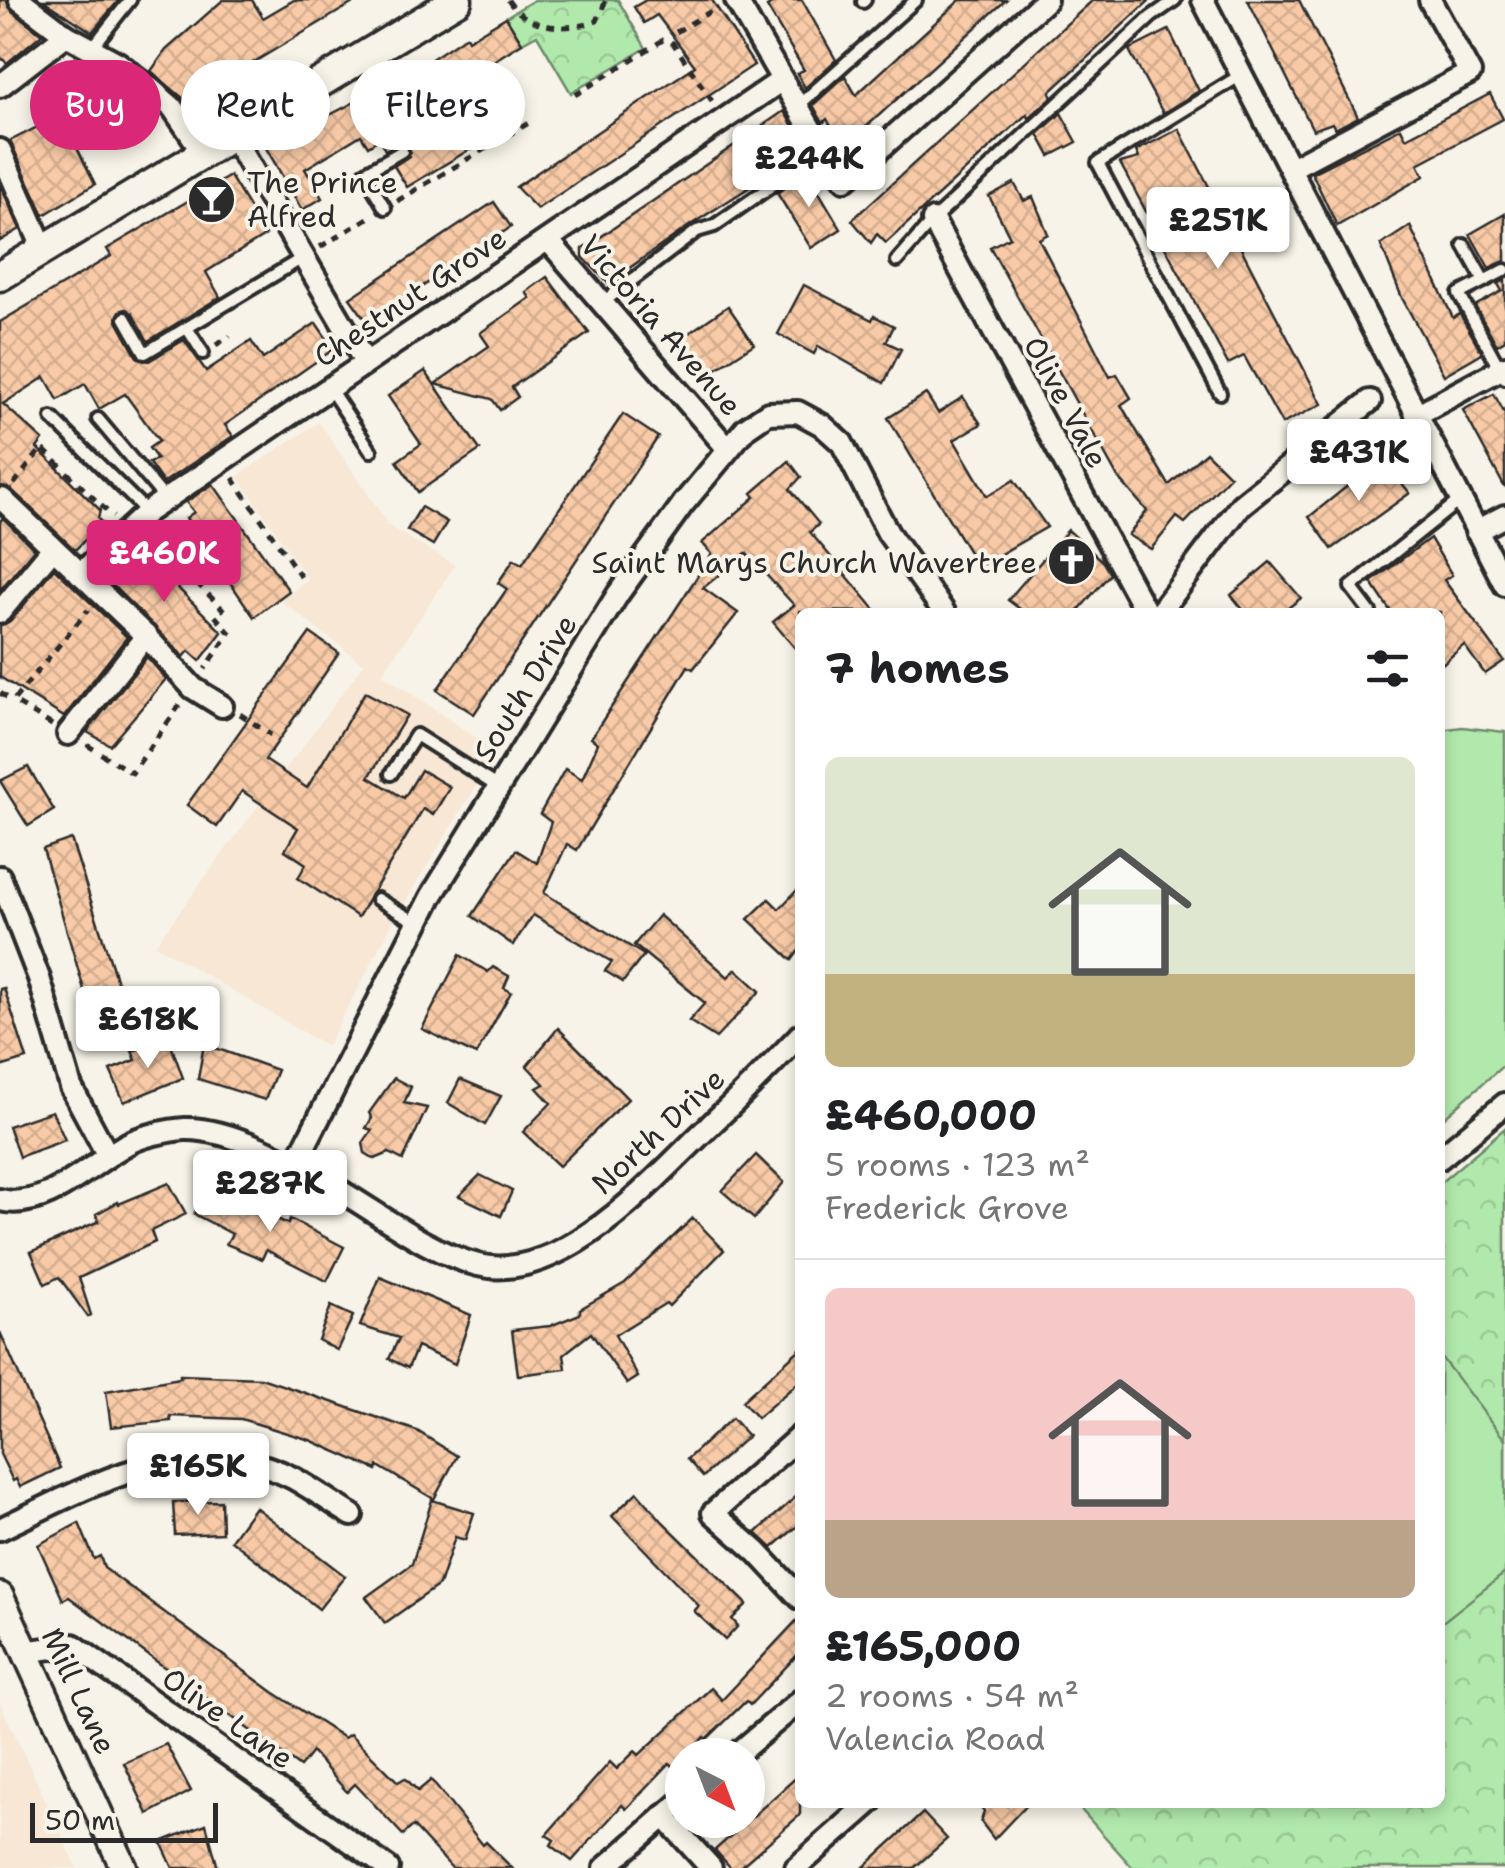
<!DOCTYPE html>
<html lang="en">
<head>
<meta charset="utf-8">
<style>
	:root { --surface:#fff; --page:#f2f2f2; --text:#202124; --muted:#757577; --line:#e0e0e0; --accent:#db2777 }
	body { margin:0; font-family:"Shantell Sans",sans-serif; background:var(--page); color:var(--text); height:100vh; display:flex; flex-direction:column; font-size:38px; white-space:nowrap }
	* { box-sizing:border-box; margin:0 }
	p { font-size:32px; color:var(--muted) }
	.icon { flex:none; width:55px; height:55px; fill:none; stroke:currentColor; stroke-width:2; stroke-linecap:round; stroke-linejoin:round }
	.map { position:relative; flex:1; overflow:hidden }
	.panel { position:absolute; left:795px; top:608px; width:650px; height:1200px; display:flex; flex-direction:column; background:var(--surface); border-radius:15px; box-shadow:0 5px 15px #0003 }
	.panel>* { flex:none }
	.top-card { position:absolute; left:30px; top:60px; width:615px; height:90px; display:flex; gap:20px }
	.needle { width:65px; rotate:138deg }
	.fabs { position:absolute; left:665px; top:1738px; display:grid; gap:20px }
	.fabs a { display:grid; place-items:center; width:100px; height:100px; border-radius:50%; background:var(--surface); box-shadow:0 5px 15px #0003; font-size:50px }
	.scale { position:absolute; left:30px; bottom:25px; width:188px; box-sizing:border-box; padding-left:10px; border:5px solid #2b2b2b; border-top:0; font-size:28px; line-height:35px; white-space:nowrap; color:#2b2b2b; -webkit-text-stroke:8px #f7f3e8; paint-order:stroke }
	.price { position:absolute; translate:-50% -85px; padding:0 22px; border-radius:10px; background:#fff; color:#222; font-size:32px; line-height:65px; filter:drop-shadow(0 2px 5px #0008) }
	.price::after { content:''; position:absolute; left:50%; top:60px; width:30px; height:22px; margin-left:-15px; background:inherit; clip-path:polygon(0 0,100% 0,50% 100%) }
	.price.active { background:var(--accent); color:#fff }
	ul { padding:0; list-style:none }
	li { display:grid; align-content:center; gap:20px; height:530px; padding:0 30px }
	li+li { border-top:2px solid var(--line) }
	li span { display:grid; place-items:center; height:310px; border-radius:15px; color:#555 }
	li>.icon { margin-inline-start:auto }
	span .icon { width:180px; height:180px; fill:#fffc; stroke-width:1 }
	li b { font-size:42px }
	h2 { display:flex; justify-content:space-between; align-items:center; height:120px; padding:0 30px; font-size:42px }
	.tag { padding:0 35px; border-radius:45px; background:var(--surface); box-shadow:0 5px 15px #0003; font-size:35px; line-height:90px }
	.tag.active { background:var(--accent); color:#fff }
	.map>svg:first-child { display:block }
	.built { fill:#f7e7d4 }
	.park { fill:url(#park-crowns); stroke:#6e8a6c; stroke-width:2.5 }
	.garden { fill:#b1e9ac; stroke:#6e8a6c; stroke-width:2.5 }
	.building { fill:url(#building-cross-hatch); stroke:#2b2b2b; stroke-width:2.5 }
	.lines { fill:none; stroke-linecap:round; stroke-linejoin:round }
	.service-casing { stroke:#2b2b2b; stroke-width:18 }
	.minor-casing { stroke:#2b2b2b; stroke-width:28 }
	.tertiary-casing { stroke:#2b2b2b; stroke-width:32 }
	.secondary-casing { stroke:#2b2b2b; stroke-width:35 }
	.path { stroke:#2b2b2b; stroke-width:5; stroke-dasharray:8 8; stroke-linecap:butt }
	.service { stroke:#f7f3e8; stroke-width:10 }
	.minor { stroke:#f7f3e8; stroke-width:20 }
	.tertiary { stroke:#f7f3e8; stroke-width:25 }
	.secondary { stroke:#f7f3e8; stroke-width:28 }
	.labels { text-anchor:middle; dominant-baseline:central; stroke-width:8; stroke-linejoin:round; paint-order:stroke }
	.poi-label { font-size:30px; fill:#2b2b2b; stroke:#f7f3e8; text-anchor:start }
	.street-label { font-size:30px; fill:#2b2b2b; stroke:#f7f3e8 }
</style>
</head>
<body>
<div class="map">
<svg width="1505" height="1868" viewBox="0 0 1505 1868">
	<defs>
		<pattern id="park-crowns" width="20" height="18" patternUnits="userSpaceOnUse" patternTransform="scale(2.5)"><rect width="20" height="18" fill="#b1e9ac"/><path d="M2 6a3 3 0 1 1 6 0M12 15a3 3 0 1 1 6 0" fill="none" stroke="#98c894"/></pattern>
		<pattern id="building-cross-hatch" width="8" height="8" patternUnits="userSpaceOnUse" patternTransform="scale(2.5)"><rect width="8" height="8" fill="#f8caa7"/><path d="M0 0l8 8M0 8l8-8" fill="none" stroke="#d5ae90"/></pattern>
	</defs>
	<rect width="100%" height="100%" fill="#f7f3e8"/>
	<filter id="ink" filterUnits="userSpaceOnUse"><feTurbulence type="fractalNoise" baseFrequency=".01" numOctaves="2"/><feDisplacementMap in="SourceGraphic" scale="20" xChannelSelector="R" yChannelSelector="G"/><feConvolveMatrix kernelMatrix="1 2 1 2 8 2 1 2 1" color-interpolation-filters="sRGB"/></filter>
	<g filter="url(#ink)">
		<g class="built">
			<polygon points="319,422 386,521 384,524 455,565 382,674 497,752 396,916 327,1046 155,945 364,664 281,601 308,579 238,476"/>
			<polygon points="0,1703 77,1868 0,1868"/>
		</g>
		<g class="park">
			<polygon points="534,0 618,0 646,48 571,93 537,35 522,43 506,17"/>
			<polygon points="1505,1128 1505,1868 1133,1868 1075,1803 1440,1802 1440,1183"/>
		</g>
		<g class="garden">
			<polygon points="1462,727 1505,732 1505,1064 1440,1121 1440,730"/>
			<polygon points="1440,1356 1505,1440 1505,1573 1440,1624"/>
		</g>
		<g class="building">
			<polygon points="0,0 6,0 12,11 42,34 7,63 0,57"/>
			<polygon points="43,0 119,0 92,32"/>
			<polygon points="223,0 252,0 263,18 294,0 358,0 229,77 234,85 211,100 185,100 151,71 166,50"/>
			<polygon points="646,0 712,0 754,65 537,209 516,187 695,66 657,15 644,23 634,7"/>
			<polygon points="778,0 802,0 836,60 805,88 797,73 804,70 767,7"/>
			<polygon points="960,0 1006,0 843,148 827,119 823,123 813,105 845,76 856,95"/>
			<polygon points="1093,0 1150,0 1050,92 1052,97 1029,118 1027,114 886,243 877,234 871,243 852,220"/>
			<polygon points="1248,0 1299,0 1358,117 1335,129 1332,123 1313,130"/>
			<polygon points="506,17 522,43 484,67 517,121 407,187 394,166 409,156 409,146 401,142 385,150 379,139 368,146 361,135 305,169 322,198 302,210 266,148 409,74 466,36 468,40"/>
			<polygon points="1169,30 1199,91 1163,113 1129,50"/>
			<polygon points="1490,94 1503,119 1418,164 1424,176 1337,226 1312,173 1401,128 1406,138"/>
			<polygon points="784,111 802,141 796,147 800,155 692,224 608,283 583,257 583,249"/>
			<polygon points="1061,113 1077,142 1050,156 1038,134"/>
			<polygon points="61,115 95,184 44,215 10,141"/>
			<polygon points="1179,129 1322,404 1282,424 1244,356 1228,364 1120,163 1139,158 1136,151"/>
			<polygon points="807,172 841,229 811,248 777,193"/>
			<polygon points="230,176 266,235 206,272 220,297 148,341 132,313 126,309 120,311 117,321 137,357 149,361 184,340 206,371 251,341 263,359 316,323 334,349 225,425 233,436 163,483 149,463 157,459 149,448 159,441 125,394 99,409 85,384 58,400 45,377 3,404 43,440 37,448 100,510 98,519 102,523 75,550 11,489 0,486 0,322 111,256 107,249"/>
			<polygon points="1014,183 1024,201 1033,197 1048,234 1039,239 1110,377 1117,374 1131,398 1121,405 1169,485 1206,452 1230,476 1185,523 1177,517 1151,549 1128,535 1147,511 1117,476 990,247 1010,237 989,196"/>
			<polygon points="0,184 20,229 0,241"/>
			<polygon points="494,202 511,227 368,323 350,298"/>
			<polygon points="1505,214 1505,261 1489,268 1470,234"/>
			<polygon points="1410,226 1453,318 1460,314 1482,353 1444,375 1402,298 1381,245"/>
			<polygon points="547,277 589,333 512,387 518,397 500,410 492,399 435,384 489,346 480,333 530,298 526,292"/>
			<polygon points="1505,280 1505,340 1497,345 1475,306 1502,291 1498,284"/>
			<polygon points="804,285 872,320 874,316 894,326 886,342 901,349 884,383 818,346 814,354 778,334"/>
			<polygon points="728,306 754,344 704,377 698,367 694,368 676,342"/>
			<polygon points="425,371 480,450 418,492 397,461 421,444 388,396"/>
			<polygon points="926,394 938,413 963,397 981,424 954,440 987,496 1014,480 1047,527 978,567 888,418"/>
			<polygon points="1494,394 1505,414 1505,488 1463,410"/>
			<polygon points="623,414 658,437 474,714 437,690 507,589 498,583 514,559 522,564"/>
			<polygon points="1381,459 1410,493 1332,549 1309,517"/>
			<polygon points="789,461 801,477 790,489 819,524 810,532 877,612 800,611 800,654 773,622 794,605 746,553 703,588 738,613 693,669 688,666 577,850 567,844 544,893 644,955 623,982 605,971 612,962 533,915 513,945 472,916 516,850 537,863 551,822 540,814 565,769 582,779 598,743 591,738 712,554 702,543 755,497 752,493"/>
			<polygon points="213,484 289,591 254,617 218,565 211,570 185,533 193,528 186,518 194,512 186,502"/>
			<polygon points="421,507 447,522 433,545 407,530"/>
			<polygon points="3,518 34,549 0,590 0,521"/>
			<polygon points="1068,530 1103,562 1110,574 1077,612 1024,612 1008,600"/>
			<polygon points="1430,538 1452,575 1444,580 1504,661 1485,674 1464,645 1440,666 1440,612 1391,612 1371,582"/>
			<polygon points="137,547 222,632 200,661 189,651 184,657 104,577"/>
			<polygon points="1270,562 1301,598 1283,612 1245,612 1231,595"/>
			<polygon points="54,568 127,637 64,717 0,677 0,625 11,621"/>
			<polygon points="310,633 339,653 265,760 307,788 365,692 407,715 369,777 404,798 421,770 450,787 433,815 423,809 358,917 298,878 306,864 285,850 298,828 242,791 217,827 187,805"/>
			<polygon points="147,657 166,679 110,745 87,732"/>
			<polygon points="28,767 54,810 28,826 0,781"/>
			<polygon points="71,839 127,1013 94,1024 43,849"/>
			<polygon points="800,887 800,949 792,960 748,919 769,899 779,909"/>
			<polygon points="659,915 728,977 736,969 760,991 716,1038 689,1021 705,1003 634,945"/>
			<polygon points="460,955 488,972 493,967 509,976 504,988 511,992 476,1055 422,1029"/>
			<polygon points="4,988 27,1059 0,1067 0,989"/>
			<polygon points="558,1028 628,1099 559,1166 523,1132 551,1103 537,1088 544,1084 527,1066"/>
			<polygon points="169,1039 183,1078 124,1102 110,1070 136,1060 132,1051"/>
			<polygon points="204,1044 277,1070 265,1100 198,1079"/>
			<polygon points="394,1078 411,1087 404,1103 427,1108 403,1160 389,1153 375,1159 365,1153 363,1143 372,1130 366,1128 372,1118 369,1113"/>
			<polygon points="460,1079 501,1096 485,1125 448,1103"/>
			<polygon points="52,1111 65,1140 19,1157 8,1126"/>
			<polygon points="756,1155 784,1182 754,1219 722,1191"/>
			<polygon points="480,1175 512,1191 501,1216 459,1196"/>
			<polygon points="169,1183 186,1214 151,1231 155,1242 79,1278 91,1315 88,1317 59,1277 45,1284 31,1252 99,1221 96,1214 118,1202 119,1204"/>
			<polygon points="207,1187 288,1224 290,1219 344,1247 327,1281 266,1250 262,1259 226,1244 232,1234 194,1214"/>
			<polygon points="693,1218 724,1250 669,1306 666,1303 615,1335 638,1377 627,1384 591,1333 564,1354 566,1369 518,1375 512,1330 550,1326 580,1314 580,1309 625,1283"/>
			<polygon points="380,1277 471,1315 455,1364 417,1347 408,1368 389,1359 399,1338 360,1326"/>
			<polygon points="331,1306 353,1316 337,1350 318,1340"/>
			<polygon points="0,1332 60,1468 20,1487 16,1479 13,1481 0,1454"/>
			<polygon points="800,1349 800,1381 757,1418 742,1401"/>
			<polygon points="180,1375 261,1378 417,1431 457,1456 434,1499 378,1466 377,1470 310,1440 241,1419 170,1416 171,1421 111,1427 106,1391 180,1378"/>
			<polygon points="732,1418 748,1436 703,1477 687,1459"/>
			<polygon points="637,1492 663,1522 747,1604 732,1619 738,1626 725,1640 694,1611 699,1606 612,1516"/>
			<polygon points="800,1493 800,1524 772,1548 756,1533"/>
			<polygon points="432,1500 474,1513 465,1540 455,1537 439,1585 385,1623 366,1597 412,1564"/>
			<polygon points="221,1501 222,1533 175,1535 173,1502"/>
			<polygon points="255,1507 345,1576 319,1609 231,1540"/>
			<polygon points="79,1523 94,1559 100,1556 104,1568 273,1692 344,1738 350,1734 398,1782 405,1778 418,1791 431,1780 483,1845 486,1842 512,1868 452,1868 413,1826 403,1835 355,1784 347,1792 312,1752 300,1767 69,1597 63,1600 38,1545"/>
			<polygon points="800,1617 800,1652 750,1705 746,1701 707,1739 705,1737 687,1755 682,1755 674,1767 670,1763 626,1809 622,1805 572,1861 551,1845 554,1840 546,1835 610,1762 617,1769 635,1751 639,1755 711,1688 722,1700"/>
			<polygon points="166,1744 191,1791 148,1814 124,1763"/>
			<polygon points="800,1774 800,1815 739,1868 731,1868 715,1850"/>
			<polygon points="977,1802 1029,1802 994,1839 981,1822 984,1811"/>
			<polygon points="923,1813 947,1839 914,1868 863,1868"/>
			<polygon points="206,1824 218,1868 173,1868 161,1842"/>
		</g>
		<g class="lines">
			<defs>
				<g id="service">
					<polyline points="863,2 865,0"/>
					<polyline points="92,48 130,0"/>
					<polyline points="799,105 916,0"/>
					<polyline points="385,208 364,173 402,151"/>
					<polyline points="1464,245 1484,281"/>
					<polyline points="897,261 933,220 1151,17 1175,0"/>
					<polyline points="1505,270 1459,294 1505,378"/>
					<polyline points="602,303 697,231 714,226 823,150"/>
					<polyline points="125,318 145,353 304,257"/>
					<polyline points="187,328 203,353"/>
					<polyline points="330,389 371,451"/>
					<polyline points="1220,393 1098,163 1241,75"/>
					<polyline points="52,418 147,512"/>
					<polyline points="98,419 166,500"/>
					<polyline points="1370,612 1351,587 1460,500"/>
					<polyline points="391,774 416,735 498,787"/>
					<polyline points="377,899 416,922"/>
				</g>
				<g id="minor">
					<polyline points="20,0 66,35 118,63 152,90 173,108 203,152"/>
					<polyline points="736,0 823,150 845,180 1046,0"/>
					<polyline points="1203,0 1505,585"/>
					<polyline points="0,86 66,35"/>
					<polyline points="232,135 365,362"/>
					<polyline points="0,150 44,250"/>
					<polyline points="1291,168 1470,73 1430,0"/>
					<polyline points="933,220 1146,612"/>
					<polyline points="548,240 728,449"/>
					<polyline points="1416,415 1505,367"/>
					<polyline points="2,499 146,636 193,688 222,706"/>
					<polyline points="1476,531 1505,516"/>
					<polyline points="80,574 147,512 782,80"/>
					<polyline points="0,612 53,548"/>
					<polyline points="1160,612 1241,505 1370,401"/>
					<polyline points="68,734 146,636"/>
					<polyline points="0,877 39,978 71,1087 108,1156"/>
					<polyline points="1440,1158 1505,1104"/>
					<polyline points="295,1165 431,897 618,594 683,504 746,428 768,413 798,412 822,425 842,443 888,533 944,612"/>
					<path d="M0,1200C46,1211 89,1165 127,1144C141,1136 169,1130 185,1129C231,1128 293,1163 332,1186C376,1211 429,1253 478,1265C558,1284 647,1187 698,1137C733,1104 767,1070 800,1035"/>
					<polyline points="800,1436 713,1513 757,1552 800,1598"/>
					<path d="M0,1529C93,1485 190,1427 293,1478C313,1489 332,1503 352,1515"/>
					<polyline points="24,1652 73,1645 388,1868"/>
					<polyline points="736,1755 800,1701"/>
					<polyline points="664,1816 711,1868"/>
					<polyline points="605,1868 682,1801"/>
					<polyline points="796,1868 871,1802"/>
				</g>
				<polyline id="tertiary" points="0,1596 124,1868"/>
				<polyline id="secondary" points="0,276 457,0"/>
			</defs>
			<use href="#service" class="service-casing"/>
			<use href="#minor" class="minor-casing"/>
			<use href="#tertiary" class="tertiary-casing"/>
			<use href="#secondary" class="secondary-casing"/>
			<g class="path">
				<path d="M508,0C526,29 567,32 597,21L606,0"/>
				<polyline points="676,32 716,8"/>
				<polyline points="575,95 663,40 673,43 714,104"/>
				<polyline points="397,201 532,121"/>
				<polyline points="320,247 370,217"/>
				<polyline points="216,345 230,336"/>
				<polyline points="233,478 301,577"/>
				<polyline points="14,484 42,448 113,517"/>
				<polyline points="151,538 223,609 215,616 230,633 205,669"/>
				<polyline points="0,693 13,701"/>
				<polyline points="240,714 271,735"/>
				<polyline points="52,725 13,701 88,610"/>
				<polyline points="87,745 132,773 182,702"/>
			</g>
			<use href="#service" class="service"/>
			<use href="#minor" class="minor"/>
			<use href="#tertiary" class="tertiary"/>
			<use href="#secondary" class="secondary"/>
		</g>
	</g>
	<defs>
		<symbol id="bar-disc" viewBox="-11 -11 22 22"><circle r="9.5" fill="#2b2b2b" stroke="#f7f3e8"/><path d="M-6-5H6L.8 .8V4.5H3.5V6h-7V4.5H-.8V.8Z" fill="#fff"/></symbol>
		<symbol id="church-disc" viewBox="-11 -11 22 22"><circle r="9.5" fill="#2b2b2b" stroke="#f7f3e8"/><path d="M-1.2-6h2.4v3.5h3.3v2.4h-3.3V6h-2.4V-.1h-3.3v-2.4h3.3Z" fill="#fff"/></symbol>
	</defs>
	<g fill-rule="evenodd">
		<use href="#bar-disc" x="184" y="172" width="55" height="55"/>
		<use href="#church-disc" x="1044" y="534" width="55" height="55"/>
	</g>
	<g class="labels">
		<g class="poi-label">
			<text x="247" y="182">The Prince<tspan x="247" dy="34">Alfred</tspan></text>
			<text x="1037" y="562" text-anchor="end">Saint Marys Church Wavertree</text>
		</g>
		<g class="street-label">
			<text transform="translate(410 297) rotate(-34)">Chestnut Grove</text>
			<text transform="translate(661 325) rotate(49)">Victoria Avenue</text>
			<text transform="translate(1066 402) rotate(62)">Olive Vale</text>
			<text transform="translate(525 688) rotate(-58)">South Drive</text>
			<text transform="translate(658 1131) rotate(-43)">North Drive</text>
			<text transform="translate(79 1691) rotate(65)">Mill Lane</text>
			<text transform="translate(228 1718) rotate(35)">Olive Lane</text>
		</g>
	</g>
</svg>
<div class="fabs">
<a><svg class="needle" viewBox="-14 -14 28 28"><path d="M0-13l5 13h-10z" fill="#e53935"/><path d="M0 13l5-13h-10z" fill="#757577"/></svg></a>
</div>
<div class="scale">50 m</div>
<b class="price" style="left:809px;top:210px">£244K</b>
<b class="price" style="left:1218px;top:272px">£251K</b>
<b class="price" style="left:1359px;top:504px">£431K</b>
<b class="price active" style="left:164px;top:605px">£460K</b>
<b class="price" style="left:148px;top:1071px">£618K</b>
<b class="price" style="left:270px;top:1235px">£287K</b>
<b class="price" style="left:198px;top:1518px">£165K</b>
<div class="top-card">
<a class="tag active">Buy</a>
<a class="tag">Rent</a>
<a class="tag">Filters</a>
</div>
<section class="panel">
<h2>7 homes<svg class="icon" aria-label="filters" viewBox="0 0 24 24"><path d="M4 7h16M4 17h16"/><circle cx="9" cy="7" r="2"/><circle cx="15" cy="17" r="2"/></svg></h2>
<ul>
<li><span style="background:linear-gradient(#dfe7d0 70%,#c2b280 0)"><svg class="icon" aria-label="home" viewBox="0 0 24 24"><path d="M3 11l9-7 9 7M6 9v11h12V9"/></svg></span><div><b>£460,000</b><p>5 rooms · 123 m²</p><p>Frederick Grove</p></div></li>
<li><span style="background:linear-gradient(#f6c9c9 75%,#b9a48a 0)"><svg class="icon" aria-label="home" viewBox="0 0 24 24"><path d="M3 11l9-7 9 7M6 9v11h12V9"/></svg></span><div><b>£165,000</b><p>2 rooms · 54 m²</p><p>Valencia Road</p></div></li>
</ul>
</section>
</div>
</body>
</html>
